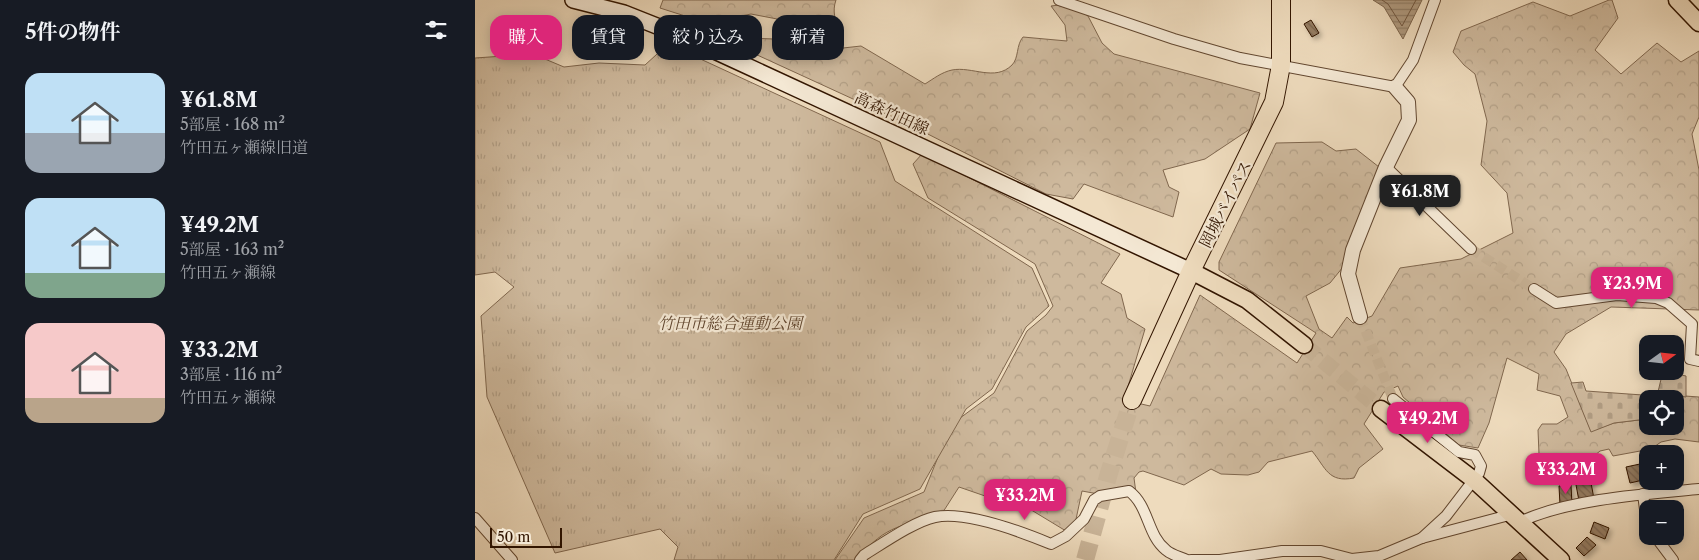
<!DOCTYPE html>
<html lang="ja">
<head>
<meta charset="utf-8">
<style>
	:root { --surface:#171b24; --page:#20242c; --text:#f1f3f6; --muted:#9ea1a6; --accent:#db2777 }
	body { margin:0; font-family:"Libre Caslon Text","Noto Serif JP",serif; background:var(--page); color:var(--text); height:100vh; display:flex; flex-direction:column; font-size:19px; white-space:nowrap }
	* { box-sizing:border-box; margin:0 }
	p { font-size:16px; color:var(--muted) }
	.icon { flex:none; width:28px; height:28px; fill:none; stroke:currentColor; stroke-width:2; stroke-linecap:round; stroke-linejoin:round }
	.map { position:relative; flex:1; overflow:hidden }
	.side { display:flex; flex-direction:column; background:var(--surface); width:475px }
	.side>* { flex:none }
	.guide { position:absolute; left:15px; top:15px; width:475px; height:45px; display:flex; gap:10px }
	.needle { width:32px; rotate:75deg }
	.controls { position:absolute; left:1164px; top:335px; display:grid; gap:10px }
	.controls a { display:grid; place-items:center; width:45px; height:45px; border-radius:10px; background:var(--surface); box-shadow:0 2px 12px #0003; font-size:25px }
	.scale { position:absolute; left:15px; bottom:12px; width:72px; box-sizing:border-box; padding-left:5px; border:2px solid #321500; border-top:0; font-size:14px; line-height:18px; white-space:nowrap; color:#321500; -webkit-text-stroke:4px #f4e8d4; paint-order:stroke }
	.price { position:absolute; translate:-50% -42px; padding:0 11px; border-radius:10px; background:var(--accent); color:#fff; font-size:16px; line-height:32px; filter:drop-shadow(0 1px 2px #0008) }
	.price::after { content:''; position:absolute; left:50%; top:30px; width:15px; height:11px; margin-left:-8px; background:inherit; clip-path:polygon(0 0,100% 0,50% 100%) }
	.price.selected { background:#222; color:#fff }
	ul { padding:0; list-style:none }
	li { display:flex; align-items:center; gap:15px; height:125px; padding:0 25px }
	li span { display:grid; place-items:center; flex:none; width:140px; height:100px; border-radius:15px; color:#555 }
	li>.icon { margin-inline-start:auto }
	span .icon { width:60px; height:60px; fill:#fffc; stroke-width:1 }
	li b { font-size:21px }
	h2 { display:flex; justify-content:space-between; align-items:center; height:60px; padding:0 25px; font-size:21px }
	.chip { padding:0 18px; border-radius:15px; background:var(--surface); box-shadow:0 2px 12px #0003; font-size:18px; line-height:45px }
	.chip.selected { background:var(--accent); color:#fff }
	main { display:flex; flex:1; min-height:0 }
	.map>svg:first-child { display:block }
	.forest { fill:url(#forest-crowns); stroke:#80674e }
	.cemetery { fill:url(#cemetery-stones); stroke:#80674e }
	.park { fill:url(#park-tufts); stroke:#80674e }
	.water { fill:url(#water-rules); stroke:#7c644b }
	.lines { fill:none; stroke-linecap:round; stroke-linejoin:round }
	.shore { stroke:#70563e; stroke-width:1 }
	.building { fill:url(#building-back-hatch); stroke:#321500; filter:url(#shadow) }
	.minor-tunnel { stroke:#c8b397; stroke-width:10; stroke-dasharray:10 5; stroke-linecap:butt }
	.primary-tunnel { stroke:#c8b397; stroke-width:16; stroke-dasharray:16 8; stroke-linecap:butt }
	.trunk-tunnel { stroke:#c8b397; stroke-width:18; stroke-dasharray:18 9; stroke-linecap:butt }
	.minor-casing { stroke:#61462f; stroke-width:12 }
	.tertiary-casing { stroke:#61462f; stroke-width:16 }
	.secondary-casing { stroke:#321500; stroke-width:18 }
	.primary-casing { stroke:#321500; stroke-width:19 }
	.trunk-casing { stroke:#321500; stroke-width:20 }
	.minor { stroke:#f4e8d4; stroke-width:10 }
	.tertiary { stroke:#f4e8d4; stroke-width:14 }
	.secondary { stroke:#f4e8d4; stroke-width:15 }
	.primary { stroke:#eedbbd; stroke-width:16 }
	.trunk { stroke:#eedbbd; stroke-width:18 }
	.labels { text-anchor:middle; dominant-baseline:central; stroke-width:4.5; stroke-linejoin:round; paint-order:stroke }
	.street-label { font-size:16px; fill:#321500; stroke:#f4e8d4 }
	.park-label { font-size:16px; font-style:italic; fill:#61462f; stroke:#f4e8d4 }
</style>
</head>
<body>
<main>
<section class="side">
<h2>5件の物件<svg class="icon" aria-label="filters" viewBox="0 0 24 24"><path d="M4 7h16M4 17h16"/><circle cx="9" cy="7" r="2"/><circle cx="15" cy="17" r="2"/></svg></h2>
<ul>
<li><span style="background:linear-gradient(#bfe0f5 60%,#9aa5b1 0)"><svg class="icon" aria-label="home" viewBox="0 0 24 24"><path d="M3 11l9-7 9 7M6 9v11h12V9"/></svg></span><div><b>¥61.8M</b><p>5部屋 · 168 m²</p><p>竹田五ヶ瀬線旧道</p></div></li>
<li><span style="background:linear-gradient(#bfe0f5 75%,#7fa58c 0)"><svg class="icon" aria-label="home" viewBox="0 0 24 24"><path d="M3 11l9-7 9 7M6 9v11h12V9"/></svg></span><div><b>¥49.2M</b><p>5部屋 · 163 m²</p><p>竹田五ヶ瀬線</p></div></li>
<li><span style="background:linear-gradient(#f6c9c9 75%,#b9a48a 0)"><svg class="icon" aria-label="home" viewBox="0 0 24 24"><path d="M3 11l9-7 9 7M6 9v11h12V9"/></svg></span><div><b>¥33.2M</b><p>3部屋 · 116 m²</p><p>竹田五ヶ瀬線</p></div></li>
</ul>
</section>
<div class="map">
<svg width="1224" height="560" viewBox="0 0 1224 560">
	<defs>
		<pattern id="forest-crowns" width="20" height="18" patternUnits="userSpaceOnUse" patternTransform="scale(1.25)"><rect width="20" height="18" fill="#ceb99d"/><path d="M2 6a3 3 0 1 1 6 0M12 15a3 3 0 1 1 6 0" fill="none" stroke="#b19e85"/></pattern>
		<pattern id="cemetery-stones" width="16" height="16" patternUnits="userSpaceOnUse" patternTransform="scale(1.25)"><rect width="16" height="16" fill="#ceb99d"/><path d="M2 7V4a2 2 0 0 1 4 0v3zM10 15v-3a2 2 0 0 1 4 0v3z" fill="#b19e85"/></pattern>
		<pattern id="park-tufts" width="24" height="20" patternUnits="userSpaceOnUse" patternTransform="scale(1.25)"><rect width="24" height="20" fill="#ceb99d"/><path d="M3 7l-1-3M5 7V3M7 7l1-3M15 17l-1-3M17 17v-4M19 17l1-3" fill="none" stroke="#b19e85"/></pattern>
		<pattern id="water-rules" width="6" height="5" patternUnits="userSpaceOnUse" patternTransform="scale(1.25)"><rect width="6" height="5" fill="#ae987d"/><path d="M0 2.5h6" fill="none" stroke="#8e7b64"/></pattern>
		<pattern id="building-back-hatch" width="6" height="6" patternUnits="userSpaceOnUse" patternTransform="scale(1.25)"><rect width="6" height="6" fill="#947c62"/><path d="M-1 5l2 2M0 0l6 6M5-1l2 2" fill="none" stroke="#79644e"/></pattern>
		<filter id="shadow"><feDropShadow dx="3" dy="3" stdDeviation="2.5" flood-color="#0004"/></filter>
	</defs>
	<rect width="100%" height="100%" fill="#eedbbd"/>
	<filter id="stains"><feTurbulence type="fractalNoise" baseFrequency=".004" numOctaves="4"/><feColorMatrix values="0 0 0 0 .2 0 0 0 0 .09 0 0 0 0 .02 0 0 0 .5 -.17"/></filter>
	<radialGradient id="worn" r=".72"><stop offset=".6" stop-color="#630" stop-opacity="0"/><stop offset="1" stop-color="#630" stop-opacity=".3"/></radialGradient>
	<g class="forest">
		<path d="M188,0H361C357,11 360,21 365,31L276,14L232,23L185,8Z"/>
		<path d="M1134,0H1137L1143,18L1120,50L1146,74L1182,43L1206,62L1224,51V117L1217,134L1224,170V310L1136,307L1091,334L1079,352L1091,369L1116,431L1139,423L1172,419V426H1200V399H1196V395L1224,397V442L1200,439L1186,442L1176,449L1138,456L1134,449L1125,451L1114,460L1079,465L1068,460L1064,454L1063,430L1067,424H1082L1093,417L1085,396L1062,390L1064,374L1032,358L1014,423L1003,448L984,445L928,397L923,386L909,392L889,424L908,449L884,468L879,478C853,483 851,468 837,451L793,462L784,472L773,475L746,474L736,469L709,485L668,471L664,472L659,478L661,493L629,495L607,491L600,524L591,531L553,508L534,489H519L513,497L484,487L468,512C428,528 412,522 382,560H360L389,518L449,492L467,447L481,421L519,393L552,331L571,315L578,306L560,264L453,198L438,164L447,154L645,254L626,283L646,294L652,318L670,329L649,400L675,406L725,295L822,363L841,333L744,270V262L801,143L847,142L861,151L881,149L904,167L868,267L855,283L831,296L844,329L857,338L872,317L878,323L897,316L925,268L986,259L1038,233L1032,193L1006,165L1012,121L1000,74L989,65L978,52L986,31L1058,2L1095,16Z"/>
		<path d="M584,5L607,12L613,16L627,43L639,54L785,93L775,129L730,159L688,170L694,187L704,192L698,217L609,184L598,199L571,194L439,127L243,37L327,40L359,49L386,46L450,84C458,79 467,72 477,70C497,66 520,82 537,65C544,58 541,45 548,37L592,41L590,25L576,6Z"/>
	</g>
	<polygon class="cemetery" points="1188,371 1211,376 1211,397 1197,395 1196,399 1172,399 1172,419 1139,423 1116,432 1096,383 1108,382 1111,391 1182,396"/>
	<polygon class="park" points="193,44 405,142 420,181 557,268 574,306 551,327 517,389 491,409 445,489 388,514 359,560 199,560 203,547 185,529 80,553 12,397 6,316 39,287 20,272 0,275 0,58 58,54 89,67 124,63 170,65"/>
	<polygon class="water" points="898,0 947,0 928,39 909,7"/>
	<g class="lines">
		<polyline class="shore" points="907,0 913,4 927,26 941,0"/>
	</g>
	<g class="building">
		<polygon points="836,20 844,33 837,37 829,24"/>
		<polygon points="1165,464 1168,480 1155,483 1151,467"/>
		<polygon points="1114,472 1119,499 1104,501 1099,474"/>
		<polygon points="1096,485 1097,505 1085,505 1084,486"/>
		<polygon points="1119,522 1134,528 1130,539 1115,533"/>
		<polygon points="1112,537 1121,545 1109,556 1101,548"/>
		<polygon points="1045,552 1052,560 1036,560"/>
	</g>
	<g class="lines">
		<g class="minor-tunnel">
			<polyline points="996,249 1059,289"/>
			<polyline points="885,317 918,399"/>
		</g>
		<polyline class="primary-tunnel" points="829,345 906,409"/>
		<polyline class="trunk-tunnel" points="610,560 634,473 657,400"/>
		<defs>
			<g id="minor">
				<polyline points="584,0 699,39 765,58 920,87 938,60 960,0"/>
				<polyline points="911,167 996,249"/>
				<polyline points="1059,289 1081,303 1142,295 1181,298 1193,303 1217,324 1215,359 1224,361"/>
				<polyline points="918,399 984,452 1000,455 1006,466 1004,473 971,516 947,538"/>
				<polyline points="1168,494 1172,525"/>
				<polyline points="0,518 37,560"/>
				<path d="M1047,521C1095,499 1171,494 1224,489"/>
				<polyline points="1180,536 1198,560"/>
				<path d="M385,560L389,555C407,544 440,521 460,517C491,511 547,532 576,544L591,536L609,519L619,500L625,496L654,491C674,506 672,535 691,550C696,555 706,557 712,560"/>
				<polyline points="716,560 745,560 807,551 846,551 877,559 904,556 947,538 1038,514"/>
			</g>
			<polyline id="tertiary" points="885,317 873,274 878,250 911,167 934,120 933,102 920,87"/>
			<polyline id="secondary" points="98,0 149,13 207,36 716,271"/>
			<g id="primary">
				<polyline points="1202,0 1224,23"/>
				<polyline points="716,271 772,300 829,345"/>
				<polyline points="906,409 999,480 1086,560"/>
			</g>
			<polyline id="trunk" points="657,400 716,271 799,102 806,65 806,0"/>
		</defs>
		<use href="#minor" class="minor-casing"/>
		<use href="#tertiary" class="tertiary-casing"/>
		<use href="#secondary" class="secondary-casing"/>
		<use href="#primary" class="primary-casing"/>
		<use href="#trunk" class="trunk-casing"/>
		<use href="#minor" class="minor"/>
		<use href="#tertiary" class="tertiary"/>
		<use href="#secondary" class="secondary"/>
		<use href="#primary" class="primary"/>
		<use href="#trunk" class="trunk"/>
	</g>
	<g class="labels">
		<g class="street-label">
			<text transform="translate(417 113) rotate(25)">高森竹田線</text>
			<text transform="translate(750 204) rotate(-63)">岡城バイパス</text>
		</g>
		<g class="park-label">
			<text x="255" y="323">竹田市総合運動公園</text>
		</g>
	</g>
	<rect width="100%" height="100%" filter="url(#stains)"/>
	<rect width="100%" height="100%" fill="url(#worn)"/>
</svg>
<div class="controls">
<a><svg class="needle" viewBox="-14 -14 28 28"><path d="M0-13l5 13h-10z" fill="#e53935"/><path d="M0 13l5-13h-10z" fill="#9ea1a6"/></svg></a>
<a><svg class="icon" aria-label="locate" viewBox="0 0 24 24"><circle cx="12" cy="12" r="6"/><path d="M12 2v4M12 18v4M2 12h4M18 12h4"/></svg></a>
<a>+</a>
<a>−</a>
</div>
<div class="scale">50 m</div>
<b class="price selected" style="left:945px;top:217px">¥61.8M</b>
<b class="price" style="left:1157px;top:309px">¥23.9M</b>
<b class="price" style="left:953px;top:444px">¥49.2M</b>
<b class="price" style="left:1091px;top:495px">¥33.2M</b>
<b class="price" style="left:550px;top:521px">¥33.2M</b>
<div class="guide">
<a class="chip selected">購入</a>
<a class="chip">賃貸</a>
<a class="chip">絞り込み</a>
<a class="chip">新着</a>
</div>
</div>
</main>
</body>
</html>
